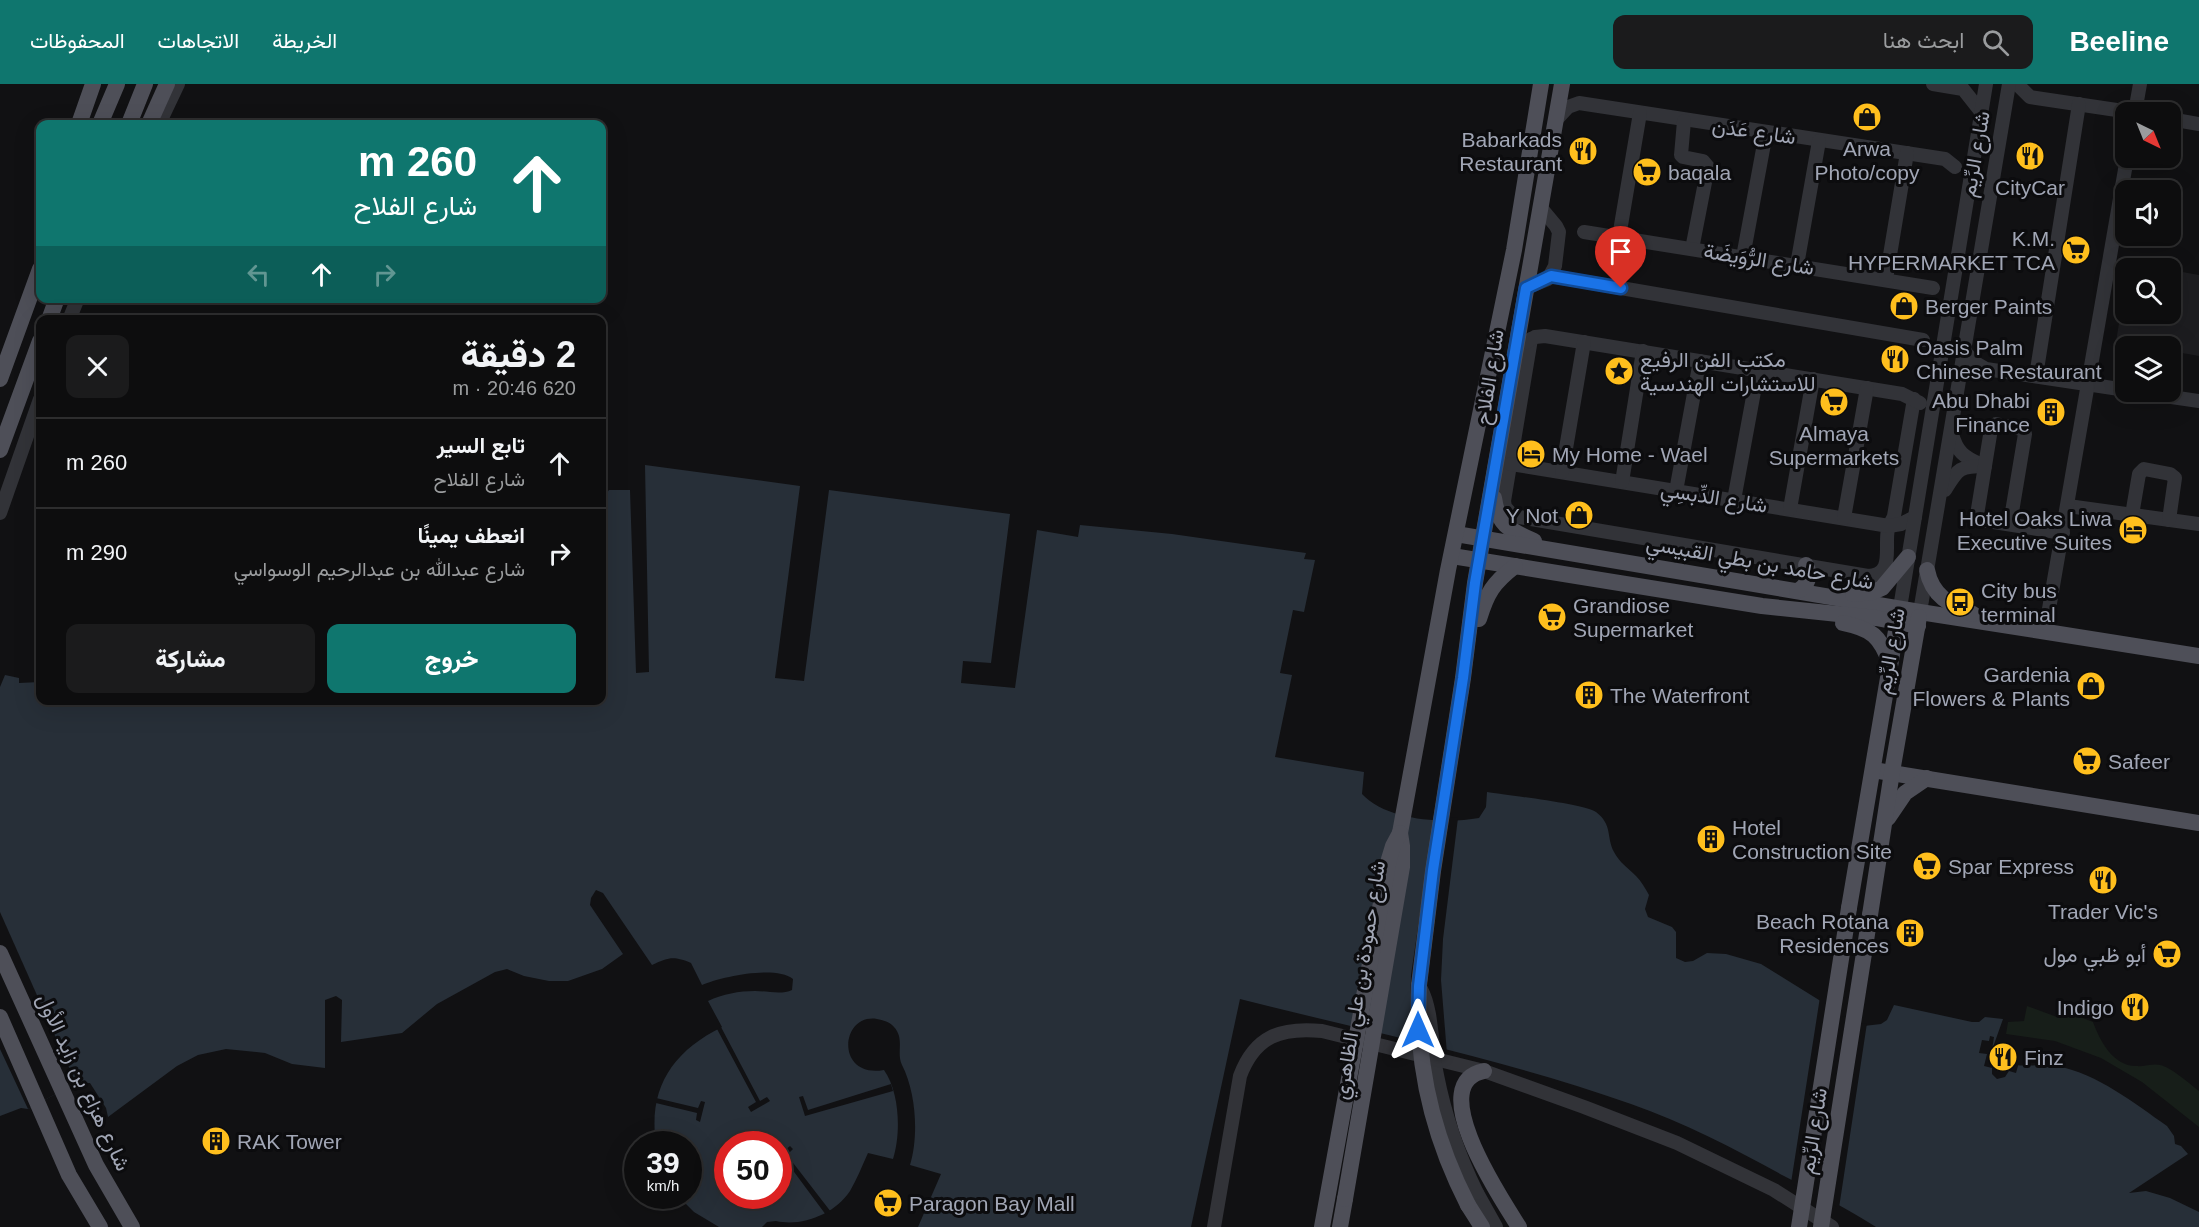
<!DOCTYPE html>
<html lang="ar">
<meta charset="utf-8">
<style>
:root{--surface:#0d0d0e;--page:#1b1b1c;--text:#f1f3f6;--muted:#9a9c9e;--line:#2d2d2e;--accent:#0f766e}
body{margin:0;font-family:Arial,Vazirmatn,sans-serif;background:var(--page);color:var(--text);direction:rtl;height:100vh;display:flex;flex-direction:column;font-size:22px;white-space:nowrap}
*{box-sizing:border-box;margin:0}
p{font-size:20px;color:var(--muted)}
.icon{flex:none;width:33px;height:33px;fill:none;stroke:currentColor;stroke-width:2;stroke-linecap:round;stroke-linejoin:round}
.map{position:relative;flex:1;overflow:hidden;direction:ltr}
.drawer{position:absolute;left:36px;top:231px;width:570px;height:390px;display:flex;flex-direction:column;background:var(--surface);border-radius:12px;box-shadow:0 6px 24px #0002,0 0 0 2px var(--line);direction:rtl}
.drawer>*{flex:none}
.top-card{position:absolute;left:36px;top:36px;width:570px;height:183px;border-radius:12px;box-shadow:0 6px 24px #0002,0 0 0 2px var(--line);direction:rtl;background:#0f766e;color:#fff;overflow:hidden}
.needle{width:39px;rotate:137deg}
.tools{position:absolute;left:2115px;top:18px;display:grid;gap:12px}
.tools a{display:grid;place-items:center;width:66px;height:66px;border-radius:12px;background:var(--surface);box-shadow:0 6px 24px #0002,0 0 0 2px var(--line);font-size:30px}
.speed{position:absolute;left:624px;top:1047px;display:flex;gap:12px;font-size:30px;font-weight:700;text-align:center}
.speed>*{display:grid;place-content:center;width:78px;height:78px;border-radius:50%;background:var(--surface);box-shadow:0 6px 24px #0002,0 0 0 2px var(--line);line-height:1}
.speed small{font-size:15px;font-weight:400}
.speed .limit{border:9px solid #d22;background:#fff;color:#111}
.pin{position:absolute;display:grid;place-items:center;width:51px;height:51px;color:#fff;margin:-62px -26px;border-radius:50% 50% 50% 0;rotate:-45deg;box-shadow:0 0 6px #0007}
.pin .icon{rotate:45deg}
.me{position:absolute;width:66px;margin:-33px;rotate:0deg;stroke-linejoin:round;filter:drop-shadow(0 0 4px #0008)}
.turn{display:flex;align-items:center;gap:21px;height:126px;padding:0 30px;font-size:27px}
.turn .icon{width:78px;height:78px;stroke-width:2.5}
.turn b{display:block;font-size:42px;line-height:51px}
.lanes{display:flex;align-items:center;height:57px;padding:0 30px;background:#0003;justify-content:center;gap:30px;direction:ltr}
.lanes .off{opacity:.35}
.round{display:grid;place-items:center;flex:none;width:63px;height:63px;border-radius:12px;background:var(--page)}
.head{display:flex;align-items:center;justify-content:space-between;height:102px;padding:0 30px}
h1{font-size:36px;font-weight:800;line-height:45px}
.cta{display:flex;gap:12px;margin-top:auto;padding:12px 30px}
.cta a{flex:1;height:69px;border-radius:12px;background:var(--accent);color:#fff;font-size:24px;font-weight:800;line-height:69px;text-align:center}
.cta a+a{background:var(--page);color:var(--text)}
ul{padding:0;list-style:none}
li{display:flex;align-items:center;gap:18px;height:90px;padding:0 30px;border-top:2px solid var(--line)}
li div{flex:1}
li b{display:block;font-size:22px}
li em{font-style:normal}
header{display:flex;align-items:center;gap:36px;box-sizing:border-box;height:84px;padding:0 30px;background:var(--accent);color:#fff}
header strong{font-size:28px}
nav{display:flex;gap:33px;margin-inline-start:auto;font-size:21px}
.search{width:420px;height:54px;background:var(--page);display:flex;align-items:center;gap:15px;box-sizing:border-box;padding:0 21px;border-radius:12px;color:var(--muted);font-size:22px}
.map>svg:first-child{display:block}
.built{fill:#1d1d20}
.green{fill:#171e19}
.water{fill:#272f38;fill-rule:evenodd}
.pier{fill:#111113}
.lines{fill:none;stroke-linecap:round;stroke-linejoin:round}
.minor{stroke:#323338;stroke-width:14}
.major{stroke:#4e4f58;stroke-width:16}
.minor-bridge{stroke:#323338;stroke-width:14}
.major-bridge{stroke:#4e4f58;stroke-width:16}
.route-casing{stroke:#114b97;stroke-width:15}
.route{stroke:#1a73e8;stroke-width:10}
.labels{text-anchor:middle;dominant-baseline:central;stroke-width:6;stroke-linejoin:round;paint-order:stroke}
.street-label{font-size:21px;fill:#a1a6b5;stroke:#0c0c0e}
.poi-label{font-size:21px;fill:#a1a6b5;stroke:#0c0c0e;text-anchor:start}
</style>
<header>
<strong>Beeline</strong>
<div class="search"><svg class="icon" aria-label="search" viewBox="0 0 24 24"><circle cx="10" cy="10" r="6"/><path d="M15 15l6 6"/></svg>ابحث هنا</div>
<nav><a>الخريطة</a><a>الاتجاهات</a><a>المحفوظات</a></nav>
</header>
<div class="map">
<svg width="2199" height="1143" viewBox="0 0 2199 1143">
<rect width="100%" height="100%" fill="#111113"/>
<polygon class="built" points="2171,186 2199,191 2199,272 2171,267 2170,262 2143,262 2116,258 2125,201 2126,230 2170,230"/>
<path class="green" d="M 2027,922 L 2057,933 L 2075,931 L 2093,938 C 2100,957 2113,982 2136,982 C 2144,983 2153,979 2160,981 C 2171,983 2190,1000 2199,1007 L 2199,1043 L 2142,998 L 2101,974 L 2055,957 L 2006,950 L 2008,938 L 2024,937 Z"/>
<path class="water" d="M 645,381 L 800,402 L 775,594 L 804,597 L 829,406 L 1010,430 L 991,579 L 963,577 L 961,599 L 1015,604 L 1037,446 L 1078,453 L 1080,441 L 1172,450 L 1306,469 L 1304,475 L 1315,476 L 1304,528 L 1293,526 L 1280,589 L 1292,591 L 1275,673 L 1364,688 L 1362,710 C 1387,737 1445,740 1479,734 L 1486,723 L 1487,708 C 1506,711 1585,720 1596,728 C 1613,741 1606,753 1614,768 C 1619,778 1628,784 1636,792 C 1641,797 1645,804 1649,811 L 1645,825 L 1648,833 L 1672,843 L 1676,848 L 1676,874 L 1685,878 L 1693,877 L 1707,869 L 1726,870 L 1761,880 L 1819,916 L 1839,933 L 1855,943 L 1881,940 L 1887,936 L 1894,921 L 1972,938 L 1979,938 L 1985,933 L 2003,935 L 1992,966 C 2004,990 2036,978 2057,982 C 2098,990 2134,1019 2167,1042 L 2174,1052 L 2175,1060 L 2181,1062 L 2188,1070 L 2129,1109 L 2146,1107 L 2170,1114 L 2199,1128 L 2199,1143 L 1876,1143 C 1846,1124 1815,1108 1784,1092 C 1735,1065 1685,1039 1631,1020 C 1504,975 1370,948 1240,915 L 1191,1143 L 918,1143 L 941,1090 L 910,1081 C 919,1052 916,1008 902,981 C 896,969 905,955 894,943 C 890,938 883,936 877,935 C 840,929 835,995 884,986 C 900,1009 901,1050 893,1075 L 868,1069 C 862,1082 857,1095 850,1107 C 835,1130 802,1143 776,1137 L 767,1138 L 762,1143 L 719,1143 L 694,1128 L 678,1112 L 688,1112 L 688,1060 L 656,1060 C 648,1004 672,968 722,943 L 708,917 C 723,910 739,907 755,907 C 766,907 782,911 792,906 L 793,895 C 775,881 721,893 702,901 L 691,879 C 674,872 669,873 652,881 L 603,809 L 596,806 L 591,814 L 590,821 L 623,870 L 602,885 L 568,897 L 549,897 L 524,892 L 507,885 L 495,888 L 437,920 L 402,949 L 341,958 L 342,916 L 336,912 L 325,916 L 325,984 L 292,980 L 265,969 L 226,965 L 198,971 L 177,982 L 108,1033 L 106,1024 L 90,999 L 76,999 L 28,1025 L 21,1024 L 0,1032 L 0,603 L 5,591 L 19,594 L 19,599 L 40,598 L 40,616 L 602,616 L 602,415 L 609,406 L 630,406 L 636,589 L 649,588 ZM 728,1060 L 778,1060 L 778,1112 L 728,1112 Z"/>
<g class="pier">
<polygon points="1434,733 1458,734 1443,855 1441,896 1447,970 1412,961 1410,935 1411,891"/>
<polygon points="0,828 76,999 28,1025 0,965"/>
<polygon points="1820,913 1841,931 1856,940 1867,939 1839,1124 1791,1099"/>
<polygon points="721,943 760,1017 767,1013 770,1017 751,1028 748,1023 756,1018 717,945"/>
<polygon points="1990,952 1994,953 1992,966 1997,973 2010,980 2017,981 2019,978 2016,989 2009,987 2005,993 1997,995 1992,990 1992,984 1984,982 1987,970 1979,969 1982,956 1989,957"/>
<polygon points="891,1000 893,1007 805,1032 799,1013 803,1012 808,1026"/>
<polygon points="656,1014 698,1024 701,1017 705,1018 700,1038 696,1036 697,1029 656,1019"/>
<polygon points="790,1062 793,1065 787,1071 831,1128 826,1131 783,1073 779,1077 779,1071"/>
</g>
<g class="lines">
<g class="minor">
<polyline points="1933,0 1963,5 1982,29"/>
<polyline points="2017,0 2030,13 2130,28"/>
<polyline points="2135,28 2140,0"/>
<polyline points="2170,35 2199,40"/>
<polyline points="1556,36 1568,23 1579,19 1945,75 1955,83"/>
<polyline points="1684,37 1681,71 1683,73 1703,77 1708,83 1692,165"/>
<polyline points="159,40 178,0"/>
<polyline points="1584,148 1933,204"/>
<polyline points="1619,153 1640,29"/>
<polyline points="1743,173 1766,49"/>
<polyline points="1797,181 1819,57"/>
<polyline points="1551,192 1923,256"/>
<polyline points="1886,195 1907,69"/>
<polyline points="1526,204 1548,195 1555,182 1559,148 1556,142 1541,124"/>
<polyline points="69,236 78,214"/>
<path d="M 1531,255 L 1504,417 L 1505,423 L 1513,432 L 1868,492 C 1895,491 1884,463 1888,445 C 1889,440 1893,436 1894,432 L 1914,315"/>
<polyline points="1525,259 1535,253 1545,252 1902,310 1920,319"/>
<polyline points="1965,268 1974,278 1986,285 2126,306"/>
<polyline points="2036,292 2079,20"/>
<polyline points="2137,308 2199,317"/>
<path d="M 1952,350 C 1957,368 1964,373 1980,380"/>
<polyline points="1511,380 1889,442 1901,440 1915,433"/>
<polyline points="1562,388 1584,258"/>
<polyline points="1622,398 1643,267"/>
<path d="M 1945,406 C 1958,385 1959,382 1985,382"/>
<polyline points="1676,407 1700,277"/>
<polyline points="1734,416 1758,286"/>
<polyline points="2068,422 2199,440"/>
<polyline points="1790,425 1813,295"/>
<polyline points="0,429 40,315"/>
<polyline points="2132,431 2139,390 2144,385 2170,390 2175,394 2169,436"/>
<polyline points="1844,434 1867,304"/>
<polyline points="2010,440 2025,350 2021,345 1996,340 1991,345 1977,431 1981,436 2063,449"/>
<polyline points="1900,524 1986,0"/>
<polyline points="1920,528 2009,0"/>
<polyline points="2045,548 2127,74"/>
<polyline points="1477,1109 1496,1143"/>
<path d="M 1214,1143 L 1240,992 C 1255,952 1281,943 1322,947 L 1484,987 L 1584,1023 L 1677,1059 L 1774,1106 L 1832,1143"/>
</g>
<g class="major">
<polyline points="79,40 93,0"/>
<polyline points="100,40 117,0"/>
<polyline points="129,40 145,0"/>
<polyline points="149,40 167,0"/>
<polyline points="49,236 57,214"/>
<polyline points="0,295 40,185"/>
<polyline points="0,366 40,257"/>
<path d="M 1494,414 C 1498,442 1510,446 1534,457"/>
<polyline points="1456,450 1920,528 2199,572"/>
<polyline points="1452,472 1762,522 1876,534 1918,542"/>
<path d="M 1927,486 C 1932,512 1950,521 1973,530"/>
<path d="M 1797,507 C 1808,502 1811,492 1806,481"/>
<polyline points="1853,510 1873,508 1882,504 1908,473"/>
<path d="M 1479,535 C 1487,509 1493,499 1515,482"/>
<path d="M 1843,539 C 1872,545 1880,552 1890,579"/>
<polyline points="1873,686 2199,739"/>
<polyline points="1888,734 1905,709 1927,694"/>
<polyline points="1400,749 1448,486 1514,166 1541,0"/>
<polyline points="1849,824 1899,529"/>
<polyline points="1870,831 1892,688 1919,533"/>
<polyline points="0,869 96,1081 132,1143"/>
<polyline points="1419,901 1433,787 1463,594 1475,499 1562,0"/>
<polyline points="0,933 69,1091 100,1143"/>
<path d="M 1484,987 C 1423,999 1502,1116 1519,1143"/>
<polyline points="1468,1121 1482,1143"/>
<polyline points="1340,1143 1345,1115"/>
</g>
<path class="minor-bridge" d="M 1421,905 C 1433,927 1431,965 1437,991 C 1445,1032 1459,1072 1477,1109"/>
<g class="major-bridge">
<path d="M 1419,901 C 1415,980 1432,1051 1468,1121"/>
<polyline points="1345,1115 1402,783 1402,762 1400,749"/>
<polyline points="1322,1143 1389,775 1393,762 1400,749"/>
<polyline points="1799,1143 1849,824"/>
<polyline points="1821,1143 1870,831"/>
</g>
</g>
<g class="lines">
<g class="route-casing">
<polyline id="route" points="1418,946 1419,902 1433,786 1463,594 1475,499 1526,204 1551,192 1621,204"/>
</g>
<use href="#route" class="route"/>
</g>
<defs>
<g id="shop-disc" transform="scale(1.5)"><circle r="9.5" fill="#ffbf1d" stroke="#0c0c0e"/><path d="M-5-2.5h2.3a2.7 3.5 0 0 1 5.4 0H5L5.5 6h-11ZM-1.5-2.5h3a1.5 2.3 0 0 0-3 0Z" fill="#111"/></g>
<g id="restaurant-disc" transform="scale(1.5)"><circle r="9.5" fill="#ffbf1d" stroke="#0c0c0e"/><path d="M-5-6h1v4h1v-4h1v4h1v-4h1v5L-1.5 .5V6h-2V.5L-5-1ZM5-6V6H3V1.5H1.5Q1.5-4 5-6Z" fill="#111"/></g>
<g id="supermarket-disc" transform="scale(1.5)"><circle r="9.5" fill="#ffbf1d" stroke="#0c0c0e"/><path d="M-6-5.5h2.5l.6 2H6L4.5 2H-2.5L-4.4-4H-6ZM-1.5 3.2a1.3 1.3 0 1 0 .1 0ZM3 3.2a1.3 1.3 0 1 0 .1 0Z" fill="#111"/></g>
<g id="sight-disc" transform="scale(1.5)"><circle r="9.5" fill="#ffbf1d" stroke="#0c0c0e"/><path d="M0-6L1.8-2.2L6-1.7L2.9 1.2L3.7 5.4L0 3.3L-3.7 5.4L-2.9 1.2L-6-1.7L-1.8-2.2Z" fill="#111"/></g>
<g id="building-disc" transform="scale(1.5)"><circle r="9.5" fill="#ffbf1d" stroke="#0c0c0e"/><path d="M-4-6H4V6H1V3H-1V6H-4ZM-2.5-4.3h1.7v1.8h-1.7ZM.8-4.3h1.7v1.8H.8ZM-2.5-1h1.7V.8h-1.7ZM.8-1h1.7V.8H.8Z" fill="#111"/></g>
<g id="hotel-disc" transform="scale(1.5)"><circle r="9.5" fill="#ffbf1d" stroke="#0c0c0e"/><path d="M-6-4.5h1.5V1H6V5H4.5V3h-9V5H-6ZM-4 0a1.8 1.8 0 1 1 3.6 0ZM.5 0V-2.5h3Q6-2.5 6 0Z" fill="#111"/></g>
<g id="bus-disc" transform="scale(1.5)"><circle r="9.5" fill="#ffbf1d" stroke="#0c0c0e"/><path d="M-5-6H5V4H4V6H2V4H-2V6H-4V4H-5ZM-3.5-4V0h7V-4ZM-3.5 1.2v1.5H-2V1.2ZM2 1.2v1.5H3.5V1.2Z" fill="#111"/></g>
</defs>
<g fill-rule="evenodd">
<use href="#shop-disc" x="1867" y="33"/>
<use href="#restaurant-disc" x="1583" y="67"/>
<use href="#restaurant-disc" x="2030" y="72"/>
<use href="#supermarket-disc" x="1647" y="88"/>
<use href="#supermarket-disc" x="2076" y="166"/>
<use href="#shop-disc" x="1904" y="222"/>
<use href="#restaurant-disc" x="1895" y="275"/>
<use href="#sight-disc" x="1619" y="287"/>
<use href="#supermarket-disc" x="1834" y="318"/>
<use href="#building-disc" x="2051" y="328"/>
<use href="#hotel-disc" x="1531" y="370"/>
<use href="#shop-disc" x="1579" y="431"/>
<use href="#hotel-disc" x="2133" y="446"/>
<use href="#bus-disc" x="1960" y="518"/>
<use href="#supermarket-disc" x="1552" y="533"/>
<use href="#shop-disc" x="2091" y="602"/>
<use href="#building-disc" x="1589" y="611"/>
<use href="#supermarket-disc" x="2087" y="677"/>
<use href="#building-disc" x="1711" y="755"/>
<use href="#supermarket-disc" x="1927" y="782"/>
<use href="#restaurant-disc" x="2103" y="796"/>
<use href="#building-disc" x="1910" y="849"/>
<use href="#supermarket-disc" x="2167" y="870"/>
<use href="#restaurant-disc" x="2135" y="923"/>
<use href="#restaurant-disc" x="2003" y="973"/>
<use href="#building-disc" x="216" y="1057"/>
<use href="#supermarket-disc" x="888" y="1119"/>
</g>
<g class="labels">
<g class="street-label">
<text transform="translate(1754 47) rotate(8)">شارع عَدَن</text>
<text transform="translate(1975 70) rotate(-80)">شارع الرِّيم</text>
<text transform="translate(1759 175) rotate(9)">شارع الرُّوَيضَة</text>
<text transform="translate(1489 293) rotate(-81)">شارع الفلاح</text>
<text transform="translate(1714 413) rotate(9)">شارع الدِّبسِي</text>
<text transform="translate(1760 478) rotate(10)">شارع حامد بن بطي القبيسي</text>
<text transform="translate(1890 567) rotate(-80)">شارع الرِّيم</text>
<text transform="translate(1359 896) rotate(-81)">شارع حمودة بن علي الظاهري</text>
<text transform="translate(84 998) rotate(65)">شارع هزاع بن زايد الأول</text>
<text transform="translate(1813 1047) rotate(-81)">شارع الرِّيم</text>
</g>
<g class="poi-label">
<text x="1562" y="55" text-anchor="end">Babarkads<tspan x="1562" dy="24">Restaurant</tspan></text>
<text x="1867" y="64" text-anchor="middle">Arwa<tspan x="1867" dy="24">Photo/copy</tspan></text>
<text x="1668" y="88">baqala</text>
<text x="2030" y="103" text-anchor="middle">CityCar</text>
<text x="2055" y="154" text-anchor="end">K.M.<tspan x="2055" dy="24">HYPERMARKET TCA</tspan></text>
<text x="1925" y="222">Berger Paints</text>
<text x="1916" y="263">Oasis Palm<tspan x="1916" dy="24">Chinese Restaurant</tspan></text>
<text x="1640" y="275">مكتب الفن الرفيع<tspan x="1640" dy="24">للاستشارات الهندسية</tspan></text>
<text x="2030" y="316" text-anchor="end">Abu Dhabi<tspan x="2030" dy="24">Finance</tspan></text>
<text x="1834" y="349" text-anchor="middle">Almaya<tspan x="1834" dy="24">Supermarkets</tspan></text>
<text x="1552" y="370">My Home - Wael</text>
<text x="1558" y="431" text-anchor="end">Y Not</text>
<text x="2112" y="434" text-anchor="end">Hotel Oaks Liwa<tspan x="2112" dy="24">Executive Suites</tspan></text>
<text x="1981" y="506">City bus<tspan x="1981" dy="24">terminal</tspan></text>
<text x="1573" y="521">Grandiose<tspan x="1573" dy="24">Supermarket</tspan></text>
<text x="2070" y="590" text-anchor="end">Gardenia<tspan x="2070" dy="24">Flowers &amp; Plants</tspan></text>
<text x="1610" y="611">The Waterfront</text>
<text x="2108" y="677">Safeer</text>
<text x="1732" y="743">Hotel<tspan x="1732" dy="24">Construction Site</tspan></text>
<text x="1948" y="782">Spar Express</text>
<text x="2103" y="827" text-anchor="middle">Trader Vic's</text>
<text x="1889" y="837" text-anchor="end">Beach Rotana<tspan x="1889" dy="24">Residences</tspan></text>
<text x="2146" y="870" text-anchor="end">أبو ظبي مول</text>
<text x="2114" y="923" text-anchor="end">Indigo</text>
<text x="2024" y="973">Finz</text>
<text x="237" y="1057">RAK Tower</text>
<text x="909" y="1119">Paragon Bay Mall</text>
</g>
</g>
</svg>
<div class="tools">
<a><svg class="needle" viewBox="-14 -14 28 28"><path d="M0-13l5 13h-10z" fill="#e53935"/><path d="M0 13l5-13h-10z" fill="#9a9c9e"/></svg></a>
<a><svg class="icon" aria-label="sound" viewBox="0 0 24 24"><path d="M4 9h4l5-4v14l-5-4H4zM17 9q2 3 0 6"/></svg></a>
<a><svg class="icon" aria-label="search" viewBox="0 0 24 24"><circle cx="10" cy="10" r="6"/><path d="M15 15l6 6"/></svg></a>
<a><svg class="icon" aria-label="layers" viewBox="0 0 24 24"><path d="M12 4l9 5-9 5-9-5zM3 14l9 5 9-5"/></svg></a>
</div>
<div class="speed"><div>39<small>km/h</small></div><div class="limit">50</div></div>
<div class="pin" style="left:1621px;top:204px;background:#d93025"><svg class="icon" aria-label="arrive" viewBox="0 0 24 24"><path d="M6 21V4h12l-3 4 3 4H6"/></svg></div>
<svg class="me" style="left:1418px;top:946px" viewBox="-20 -20 40 40"><path d="M0-17L14 15 0 8-14 15z" fill="#1a73e8" stroke="#fff" stroke-width="4"/></svg>
<div class="top-card">
<div class="turn"><svg class="icon" aria-label="ahead" viewBox="0 0 24 24"><path d="M12 20V5M6 11l6-6 6 6"/></svg><div><b>260 m</b>شارع الفلاح</div></div>
<div class="lanes"><svg class="icon off" aria-label="left" viewBox="0 0 24 24"><path d="M17 20v-9H6M10 6l-5 5 5 5"/></svg><svg class="icon" aria-label="ahead" viewBox="0 0 24 24"><path d="M12 20V5M6 11l6-6 6 6"/></svg><svg class="icon off" aria-label="right" viewBox="0 0 24 24"><path d="M7 20v-9h11M14 6l5 5-5 5"/></svg></div>
</div>
<section class="drawer">
<div class="head"><div><h1>2 دقيقة</h1><p>620 m · 20:46</p></div><a class="round"><svg class="icon" aria-label="close" viewBox="0 0 24 24"><path d="M6 6l12 12M18 6L6 18"/></svg></a></div>
<ul>
<li><svg class="icon" aria-label="ahead" viewBox="0 0 24 24"><path d="M12 20V5M6 11l6-6 6 6"/></svg><div><b>تابع السير</b><p>شارع الفلاح</p></div><em>260 m</em></li>
<li><svg class="icon" aria-label="right" viewBox="0 0 24 24"><path d="M7 20v-9h11M14 6l5 5-5 5"/></svg><div><b>انعطف يمينًا</b><p>شارع عبدالله بن عبدالرحيم الوسواسي</p></div><em>290 m</em></li>
</ul>
<div class="cta"><a>خروج</a><a>مشاركة</a></div>
</section>
</div>
